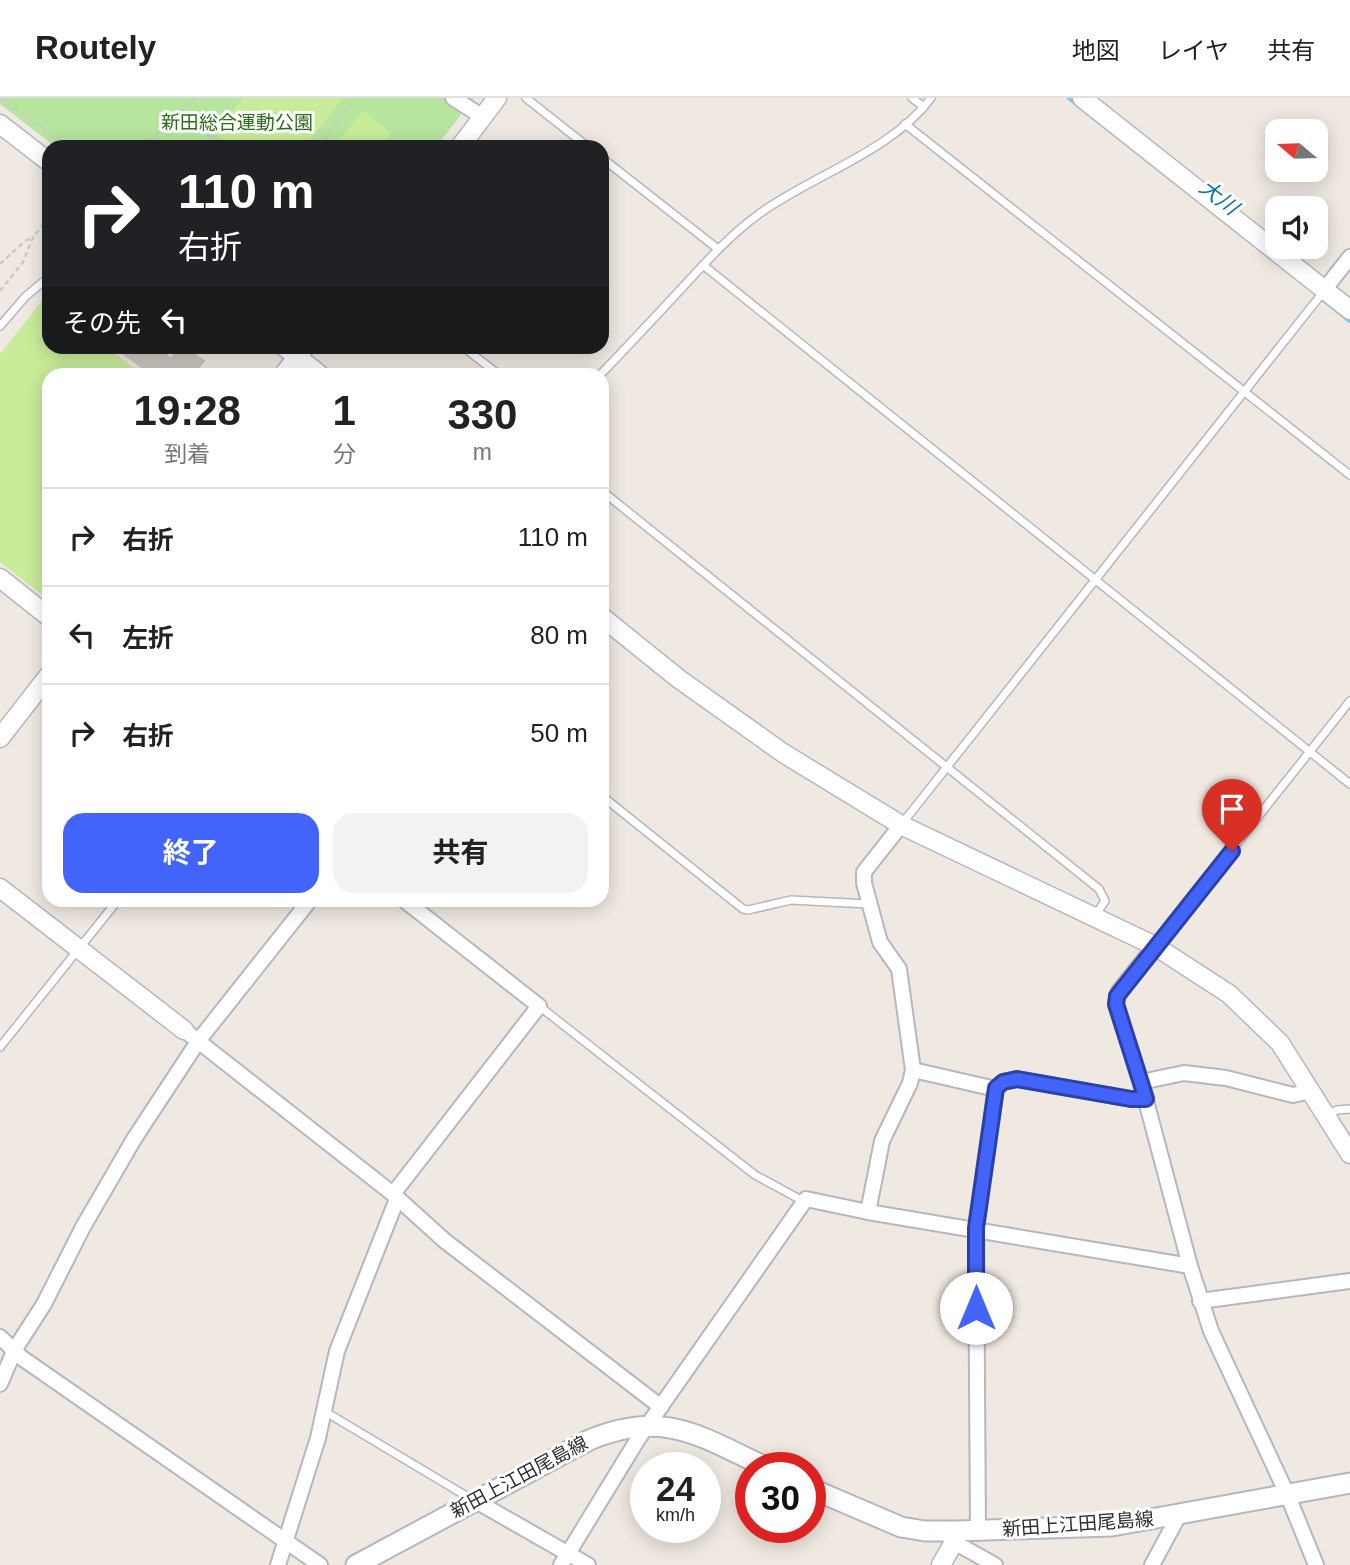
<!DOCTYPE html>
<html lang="ja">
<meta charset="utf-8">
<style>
:root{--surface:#fff;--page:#f2f2f2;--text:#222;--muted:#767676;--line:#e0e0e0;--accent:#4264fb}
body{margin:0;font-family:Helvetica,"Noto Sans JP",sans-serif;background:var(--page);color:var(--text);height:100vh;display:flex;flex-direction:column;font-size:26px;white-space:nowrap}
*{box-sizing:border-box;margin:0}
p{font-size:23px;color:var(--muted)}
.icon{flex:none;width:38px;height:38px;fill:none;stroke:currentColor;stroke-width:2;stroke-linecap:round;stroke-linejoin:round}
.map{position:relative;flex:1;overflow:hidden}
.side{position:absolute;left:42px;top:270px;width:567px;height:539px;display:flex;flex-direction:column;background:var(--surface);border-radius:21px;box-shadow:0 4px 18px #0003}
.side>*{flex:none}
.hud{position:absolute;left:42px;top:42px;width:567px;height:214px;border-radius:21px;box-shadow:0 4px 18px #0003;background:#202124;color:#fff;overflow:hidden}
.needle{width:46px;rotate:289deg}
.tools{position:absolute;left:1265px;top:21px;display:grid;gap:14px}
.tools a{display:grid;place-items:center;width:63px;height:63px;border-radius:14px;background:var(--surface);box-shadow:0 4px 18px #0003;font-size:35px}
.speed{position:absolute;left:630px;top:1354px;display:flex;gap:14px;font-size:35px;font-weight:700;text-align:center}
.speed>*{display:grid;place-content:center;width:91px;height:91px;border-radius:50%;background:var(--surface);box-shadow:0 4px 18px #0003;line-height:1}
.speed small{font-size:18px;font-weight:400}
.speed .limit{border:10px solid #d22;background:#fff;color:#111}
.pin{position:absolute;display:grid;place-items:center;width:60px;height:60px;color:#fff;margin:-72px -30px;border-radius:50% 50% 50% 0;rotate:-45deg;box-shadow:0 0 7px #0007}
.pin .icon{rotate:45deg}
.me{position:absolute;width:77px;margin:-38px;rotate:0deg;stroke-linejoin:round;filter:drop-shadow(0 0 5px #0008)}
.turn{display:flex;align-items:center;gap:24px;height:147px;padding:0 21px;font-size:32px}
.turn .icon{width:91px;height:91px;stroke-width:2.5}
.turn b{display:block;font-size:49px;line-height:60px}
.then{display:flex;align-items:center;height:66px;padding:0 21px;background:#0003;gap:14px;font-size:26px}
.eta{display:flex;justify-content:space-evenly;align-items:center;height:119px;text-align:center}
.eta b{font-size:42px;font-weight:700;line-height:49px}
.cta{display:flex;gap:14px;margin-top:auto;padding:14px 21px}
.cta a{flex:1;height:80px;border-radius:21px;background:var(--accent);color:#fff;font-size:28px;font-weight:700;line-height:80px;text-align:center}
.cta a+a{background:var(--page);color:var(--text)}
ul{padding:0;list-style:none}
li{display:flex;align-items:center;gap:21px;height:98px;padding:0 21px;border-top:2px solid var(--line)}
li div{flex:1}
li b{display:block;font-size:26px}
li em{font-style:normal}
header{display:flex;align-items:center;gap:42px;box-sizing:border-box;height:98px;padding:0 35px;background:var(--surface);border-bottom:2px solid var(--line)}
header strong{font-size:33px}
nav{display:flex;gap:38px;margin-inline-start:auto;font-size:24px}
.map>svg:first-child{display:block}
.green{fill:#b6e59e}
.pitch{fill:#c9ec9a}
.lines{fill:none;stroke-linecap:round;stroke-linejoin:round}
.stream{stroke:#75cff0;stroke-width:4.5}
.building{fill:#cbc7bf;stroke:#cbc5ba;stroke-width:2}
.service-casing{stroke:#b4b7c1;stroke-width:10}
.minor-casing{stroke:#b4b7c1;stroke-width:18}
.tertiary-casing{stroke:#b4b7c1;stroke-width:21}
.secondary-casing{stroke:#b4b7c1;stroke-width:23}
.path{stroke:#c9c9c9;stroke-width:2.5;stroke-dasharray:5 3.5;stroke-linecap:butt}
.service{stroke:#fff;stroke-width:7}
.minor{stroke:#fff;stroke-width:14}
.tertiary{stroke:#fff;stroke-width:18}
.secondary{stroke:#fff;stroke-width:19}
.route-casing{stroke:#2b41a3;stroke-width:18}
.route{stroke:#4264fb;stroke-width:12}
.labels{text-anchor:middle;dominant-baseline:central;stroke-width:6;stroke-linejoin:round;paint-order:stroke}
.park-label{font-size:19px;fill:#2c6e1b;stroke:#fff}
.street-label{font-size:19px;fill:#2e2e2e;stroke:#fff}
.water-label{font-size:21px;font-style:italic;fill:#0d6fa3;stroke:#fff}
</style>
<header>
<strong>Routely</strong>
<nav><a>地図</a><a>レイヤ</a><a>共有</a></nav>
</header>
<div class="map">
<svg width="1350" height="1467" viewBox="0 0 1350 1467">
<rect width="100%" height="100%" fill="#efe9e1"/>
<polygon class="green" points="0,0 474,0 436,49 56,49 0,6"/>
<g class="pitch">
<polygon points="243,0 343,0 305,49 233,49 215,35"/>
<polygon points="363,12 391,35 381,49 334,49"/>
<polygon points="44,200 49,203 49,248 106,249 142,276 49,276 49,502 0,464 0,256"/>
</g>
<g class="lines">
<g class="stream">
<polyline points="1069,0 1079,8"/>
<polyline points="1319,198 1350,223"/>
</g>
</g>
<polygon class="building" points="128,248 156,248 171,261 182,248 204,263 193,276 151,276 123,255"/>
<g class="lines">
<g class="service-casing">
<g id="service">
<polyline points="526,0 588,49"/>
<polyline points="912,0 924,9"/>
<polyline points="905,26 1350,377"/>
<polyline points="602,60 718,151"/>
<polyline points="703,167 1350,686"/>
<polyline points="0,228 26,198 49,179"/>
<polyline points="462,248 498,276"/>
<path d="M 601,276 C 628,248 655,219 682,190 C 706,164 730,137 759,116 C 812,77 891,54 931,0"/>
<polyline points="602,393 1099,791 1105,803 1095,818"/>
<polyline points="602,698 743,811 748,812 791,802 868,806"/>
<polyline points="901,727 1324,193"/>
<polyline points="1156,847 1350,603"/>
<polyline points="539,908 755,1077 803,1103"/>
<polyline points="0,949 118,802"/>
<polyline points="1327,1017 1337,1012 1350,1011"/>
<polyline points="324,1313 473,1402"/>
</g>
</g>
<g class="minor-casing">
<g id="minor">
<polyline points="453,0 483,19"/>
<polyline points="1324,192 1350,159"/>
<polyline points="1155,848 1119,893 1116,907 1141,984 1190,1168 1211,1233 1288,1398 1316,1467"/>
<polyline points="184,932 393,1096 445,1143 661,1309"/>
<polyline points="913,972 996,991"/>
<polyline points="1141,984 1184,975 1226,980 1293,997 1311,993"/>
<polyline points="393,1096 539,908 404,802"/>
<polyline points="868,1114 882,1043 910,985 913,972 899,871 880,844 864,785 864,774 901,727"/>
<polyline points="1200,1203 1350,1183"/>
<polyline points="0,1239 22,1260 320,1467"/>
<polyline points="0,1286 15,1251 44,1206 83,1129 134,1041 199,942 310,802"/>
<polyline points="474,1402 588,1467"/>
<polyline points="978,1433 976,1131 996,991 1003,984 1017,981 1131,1001 1146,1001"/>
<polyline points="954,1444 995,1467"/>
<polyline points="278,1467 318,1340 337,1253 397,1101"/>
<polyline points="561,1467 638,1341 806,1101 868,1114 1190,1168"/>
<polyline points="1152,1467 1179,1417"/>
</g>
</g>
<g class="tertiary-casing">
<g id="tertiary">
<polyline points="1082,0 1350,212"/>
<polyline points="0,26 49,64"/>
<polyline points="460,49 497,0"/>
<polyline points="283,248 319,276"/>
<polyline points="284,276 306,248"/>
<polyline points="0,480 49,519"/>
<polyline points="602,519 679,581 783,655 901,727 1155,848 1229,896 1280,945 1350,1056"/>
<polyline points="0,640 49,577"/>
<polyline points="0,790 184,932"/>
<polyline points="941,1467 954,1444 957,1433"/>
</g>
</g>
<g class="secondary-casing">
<g id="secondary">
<polyline points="810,1390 901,1429 925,1433 957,1433 1112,1428 1350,1385"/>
<path d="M 356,1467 L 587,1343 C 664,1310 699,1338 768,1370"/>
</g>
</g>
<g class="path">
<polyline points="0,0 70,49"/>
<polyline points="180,16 223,49"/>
<polyline points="143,49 195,0"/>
<polyline points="319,49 356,0"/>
<polyline points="0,166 25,143 33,139"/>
<polyline points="0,193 23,164 33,139 49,120"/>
</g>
<use href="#service" class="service"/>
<use href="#minor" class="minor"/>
<use href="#tertiary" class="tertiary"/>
<use href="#secondary" class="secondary"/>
</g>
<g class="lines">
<g class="route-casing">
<polyline id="route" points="976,1210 976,1130 996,990 1003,984 1017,981 1131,1001 1146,1001 1116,906 1117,898 1232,753"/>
</g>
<use href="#route" class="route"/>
</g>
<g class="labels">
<g class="park-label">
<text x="237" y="24">新田総合運動公園</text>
</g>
<g class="street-label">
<text transform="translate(519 1379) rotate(-28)">新田上江田尾島線</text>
<text transform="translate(1078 1426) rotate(-4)">新田上江田尾島線</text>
</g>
<g class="water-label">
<text transform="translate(1219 99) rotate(38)">大川</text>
</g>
</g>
</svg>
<div class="tools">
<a><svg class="needle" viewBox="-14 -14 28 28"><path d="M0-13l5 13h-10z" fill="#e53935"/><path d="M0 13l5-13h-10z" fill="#767676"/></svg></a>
<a><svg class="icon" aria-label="sound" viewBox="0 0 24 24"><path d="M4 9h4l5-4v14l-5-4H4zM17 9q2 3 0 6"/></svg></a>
</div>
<div class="speed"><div>24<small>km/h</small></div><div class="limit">30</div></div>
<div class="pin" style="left:1232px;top:753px;background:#d93025"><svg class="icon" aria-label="arrive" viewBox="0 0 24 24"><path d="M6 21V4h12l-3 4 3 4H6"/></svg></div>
<svg class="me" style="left:976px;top:1210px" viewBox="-20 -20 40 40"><circle r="19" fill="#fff"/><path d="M0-13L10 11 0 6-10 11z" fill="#4264fb"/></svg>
<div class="hud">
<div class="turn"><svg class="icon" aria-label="right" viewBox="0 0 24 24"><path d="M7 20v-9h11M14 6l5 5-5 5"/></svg><div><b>110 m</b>右折</div></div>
<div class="then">その先<svg class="icon" aria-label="left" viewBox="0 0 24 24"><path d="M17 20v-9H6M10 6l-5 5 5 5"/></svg></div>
</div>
<section class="side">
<div class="eta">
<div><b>19:28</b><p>到着</p></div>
<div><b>1</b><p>分</p></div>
<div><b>330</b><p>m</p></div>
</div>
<ul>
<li><svg class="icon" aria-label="right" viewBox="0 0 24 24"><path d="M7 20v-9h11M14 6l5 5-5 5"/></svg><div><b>右折</b></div><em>110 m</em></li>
<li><svg class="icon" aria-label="left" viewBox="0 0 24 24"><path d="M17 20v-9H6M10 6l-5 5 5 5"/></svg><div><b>左折</b></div><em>80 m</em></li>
<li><svg class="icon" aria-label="right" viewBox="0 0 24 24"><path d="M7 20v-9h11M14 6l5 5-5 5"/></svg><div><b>右折</b></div><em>50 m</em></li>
</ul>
<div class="cta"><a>終了</a><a>共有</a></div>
</section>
</div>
